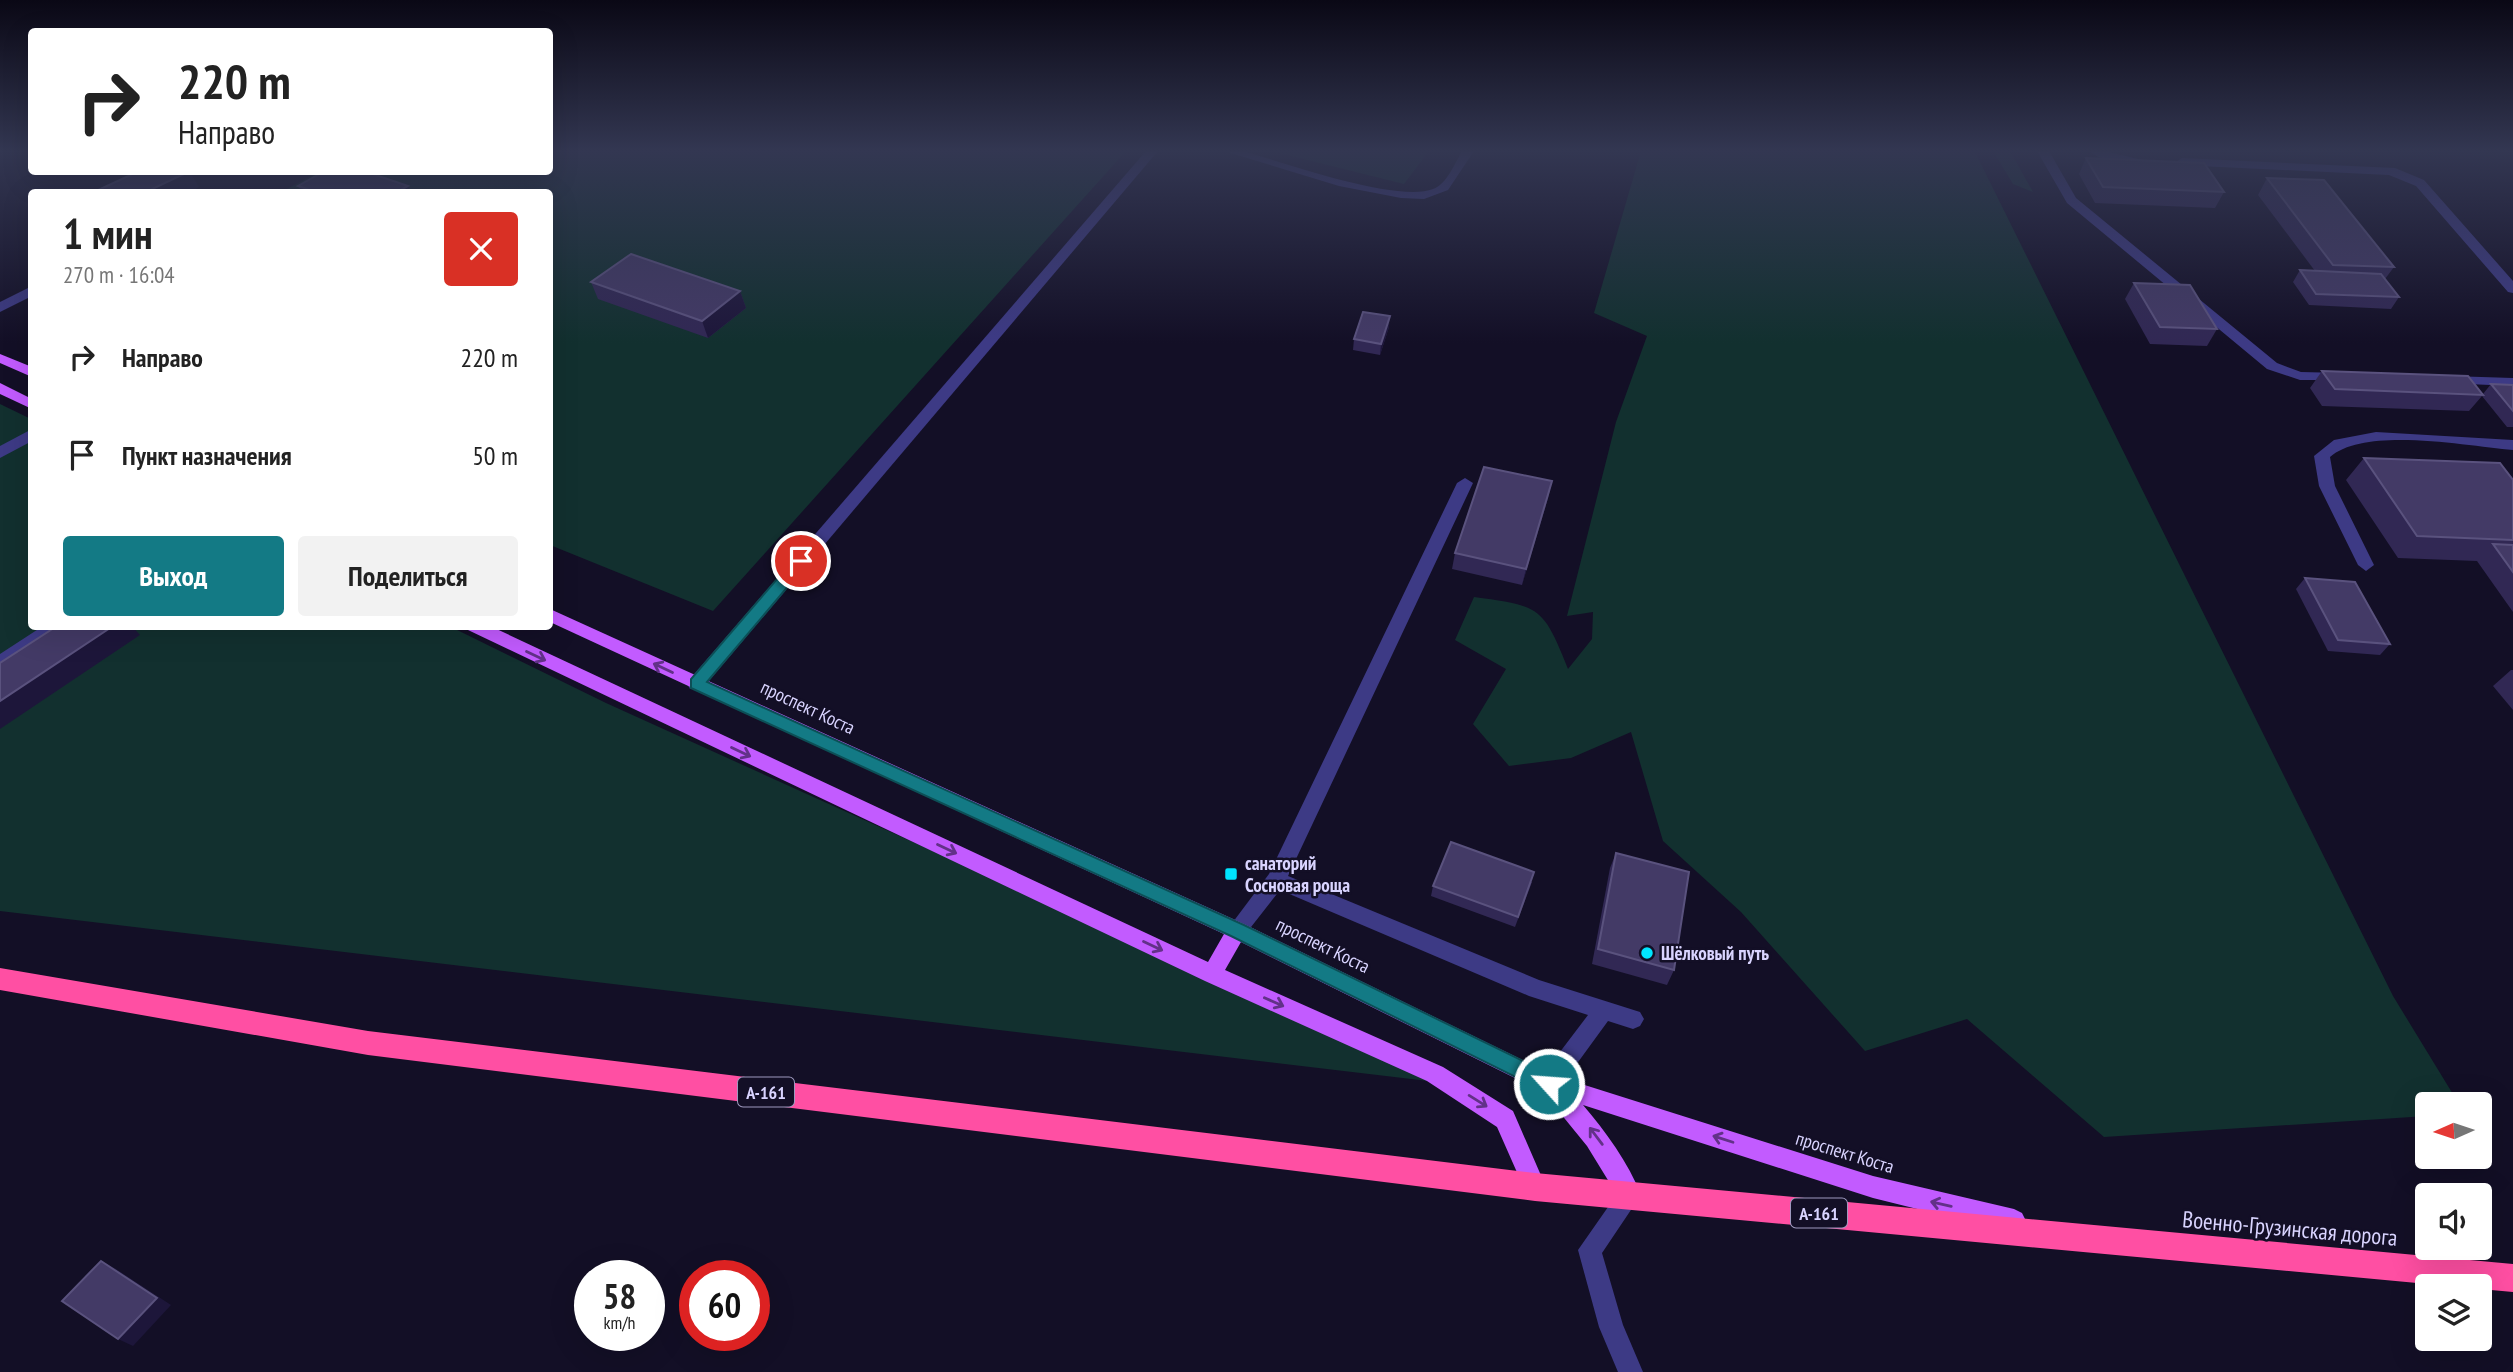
<!DOCTYPE html>
<html lang="ru">
<meta charset="utf-8">
<style>
:root{--surface:#fff;--page:#f2f2f2;--text:#222;--muted:#767676;--accent:#137a85}
body{margin:0;font-family:"PT Sans Narrow",sans-serif;background:var(--page);color:var(--text);height:100vh;display:flex;flex-direction:column;font-size:26px;white-space:nowrap}
*{box-sizing:border-box;margin:0}
p{font-size:23px;color:var(--muted)}
.icon{flex:none;width:38px;height:38px;fill:none;stroke:currentColor;stroke-width:2;stroke-linecap:round;stroke-linejoin:round}
.map{position:relative;flex:1;overflow:hidden}
.details{position:absolute;left:28px;top:189px;width:525px;height:441px;display:flex;flex-direction:column;background:var(--surface);border-radius:7px;box-shadow:0 7px 28px #0002}
.details>*{flex:none}
.top-card{position:absolute;left:28px;top:28px;width:525px;height:147px;border-radius:7px;box-shadow:0 7px 28px #0002;background:#fff;color:var(--text);overflow:hidden}
.needle{width:46px;rotate:267deg}
.controls{position:absolute;left:2415px;top:1092px;display:grid;gap:14px}
.controls a{display:grid;place-items:center;width:77px;height:77px;border-radius:7px;background:var(--surface);box-shadow:0 7px 28px #0002;font-size:35px}
.speed{position:absolute;left:574px;top:1260px;display:flex;gap:14px;font-size:35px;font-weight:700;text-align:center}
.speed>*{display:grid;place-content:center;width:91px;height:91px;border-radius:50%;background:var(--surface);box-shadow:0 7px 28px #0002;line-height:1}
.speed small{font-size:18px;font-weight:400}
.speed .limit{border:10px solid #d22;background:#fff;color:#111}
.pin{position:absolute;display:grid;place-items:center;width:60px;height:60px;color:#fff;margin:-30px;border:4px solid #fff;border-radius:50%;box-shadow:0 2px 7px #0007}
.me{position:absolute;width:77px;margin:-38px;rotate:296deg;stroke-linejoin:round;filter:drop-shadow(0 0 5px #0008)}
.turn{display:flex;align-items:center;gap:24px;height:147px;padding:0 35px;font-size:32px}
.turn .icon{width:91px;height:91px;stroke-width:2.5}
.turn b{display:block;font-size:49px;line-height:60px}
.round{display:grid;place-items:center;flex:none;width:74px;height:74px;border-radius:7px;background:var(--page)}
.summary{display:flex;align-items:center;justify-content:space-between;height:119px;padding:0 35px}
h1{font-size:42px;font-weight:800;line-height:52px}
.button{display:flex;gap:14px;margin-top:auto;padding:14px 35px}
.button a{flex:1;height:80px;border-radius:7px;background:var(--accent);color:#fff;font-size:28px;font-weight:800;line-height:80px;text-align:center}
.button a+a{background:var(--page);color:var(--text)}
ul{padding:0;list-style:none}
li{display:flex;align-items:center;gap:21px;height:98px;padding:0 35px}
li div{flex:1}
li b{display:block;font-size:26px}
li em{font-style:normal}
.map>svg:first-child{display:block}
.green{fill:#12302f}
.lines{fill:none;stroke-linecap:round;stroke-linejoin:round}
.minor{fill:#3d3a85;fill-rule:evenodd}
.major{fill:#c25bff;fill-rule:evenodd}
.highway{fill:#ff4fa3;fill-rule:evenodd}
.wall{fill:#312854}
.shaded-wall{fill:#1d163a}
.building{fill:#433a66;stroke:#5a527e;stroke-width:2}
.oneway{stroke:#623188}
.route{fill:#137a85;stroke:#0c4f56;stroke-width:2}
.poi-dot{fill:#00e5ff;stroke:#130f26;stroke-width:2.5}
.labels{text-anchor:middle;dominant-baseline:central;stroke-width:5;stroke-linejoin:round;paint-order:stroke}
.shield{fill:#130f26;stroke:#9e99be;stroke-width:2}
.shield-label{font-size:18px;font-weight:bold;fill:#d9d4ff}
.street-label{font-size:19px;fill:#d9d4ff;stroke:#130f26}
.poi-label{font-size:19px;font-weight:bold;fill:#d9d4ff;stroke:#130f26;text-anchor:start}
.near-street-label{font-size:23px;fill:#d9d4ff;stroke:#130f26}
</style>
<div class="map">
<svg width="2513" height="1372" viewBox="0 0 2513 1372">
<rect width="100%" height="100%" fill="#130f26"/>
<g class="green">
<polygon points="550,151 1126,151 713,611 550,545 550,192 281,192 319,172 550,172"/>
<polygon points="1271,151 1429,151 1404,184"/>
<path d="M 1641,151 L 1971,151 L 1976,154 L 2393,996 L 2459,1104 L 2427,1104 L 2427,1116 L 2104,1137 L 1967,1019 L 1865,1051 L 1741,912 L 1663,841 L 1631,732 L 1571,758 L 1509,766 L 1473,724 L 1506,669 L 1455,640 L 1474,597 C 1540,606 1543,606 1568,669 L 1592,639 L 1593,612 L 1567,616 L 1616,422 L 1647,336 L 1594,313 Z"/>
<polygon points="1993,151 2010,151 2033,192 2013,184"/>
<polygon points="0,404 31,419 32,626 451,627 606,703 1445,1083 0,911"/>
</g>
<g class="lines">
<g class="minor">
<polygon points="1146,151 1158,151 702,689 690,689 687,684 690,679"/>
<path d="M 1224,151 L 1243,151 C 1282,162 1397,203 1433,189 C 1447,184 1455,163 1462,151 L 1474,151 L 1448,190 L 1424,199 L 1401,198 L 1339,186 Z"/>
<polygon points="2037,151 2049,151 2076,198 2277,363 2301,372 2342,373 2347,374 2347,380 2300,380 2267,369 2067,203"/>
<path d="M 2089,151 L 2105,151 L 2142,160 C 2128,169 2102,161 2089,151 Z"/>
<polygon points="2182,158 2395,168 2424,180 2513,281 2513,293 2508,292 2416,186 2389,175 2178,165 2176,162"/>
<polygon points="32,286 32,296 0,312 0,302"/>
<polygon points="2450,376 2513,378 2513,386 2445,383 2445,377"/>
<polygon points="32,429 32,441 0,458 0,446"/>
<path d="M 2376,432 L 2513,440 L 2513,450 C 2467,446 2365,426 2330,457 L 2335,486 L 2374,565 L 2366,571 L 2358,565 L 2319,486 L 2314,456 L 2334,440 Z"/>
<polygon points="1465,478 1473,483 1288,876 1539,980 1640,1012 1644,1019 1640,1026 1633,1029 1608,1021 1557,1091 1549,1094 1541,1091 1538,1084 1541,1077 1588,1015 1529,996 1280,890 1244,936 1237,939 1230,936 1227,930 1269,874 1457,483"/>
<polygon points="43,626 65,626 0,669 0,654"/>
<polygon points="1630,1184 1638,1187 1641,1195 1602,1253 1623,1325 1643,1372 1618,1372 1599,1327 1578,1250 1622,1187"/>
</g>
<g class="major">
<polygon points="0,354 32,367 32,377 0,363"/>
<polygon points="0,383 32,399 32,409 0,394"/>
<path d="M 550,609 L 1244,924 L 1553,1075 L 1873,1176 L 2014,1209 L 2022,1213 L 2026,1221 L 2022,1229 L 2014,1233 L 1873,1198 L 1583,1105 C 1606,1132 1628,1162 1641,1195 L 1638,1203 L 1630,1206 L 1622,1203 L 1587,1146 L 1543,1092 L 1241,942 L 1225,970 L 1443,1067 L 1513,1111 L 1546,1187 L 1543,1195 L 1535,1198 L 1527,1195 L 1497,1127 L 1427,1081 L 1205,981 L 468,630 L 466,626 L 490,626 L 1208,962 L 1224,934 L 550,622 Z"/>
</g>
<polygon class="highway" points="0,968 368,1031 1535,1173 2513,1264 2513,1292 2480,1289 2480,1286 2449,1286 1535,1201 368,1055 0,990"/>
</g>
<g class="wall">
<polygon points="2086,158 2224,192 2215,208 2095,203 2079,174"/>
<polygon points="2267,178 2394,267 2385,279 2399,297 2391,309 2309,305 2293,282 2300,270 2315,271 2258,195"/>
<polygon points="298,186 408,186 411,192 302,192"/>
<polygon points="591,282 740,291 746,308 708,338 598,299"/>
<polygon points="2134,283 2217,329 2207,346 2150,344 2125,299"/>
<polygon points="1389,327 1380,355 1353,350 1354,339"/>
<polygon points="2322,371 2483,394 2491,384 2513,385 2513,427 2507,427 2482,396 2469,411 2322,406 2310,388"/>
<polygon points="2364,458 2513,480 2513,612 2477,561 2398,558 2346,480"/>
<polygon points="1552,481 1548,498 1522,585 1452,569 1455,553"/>
<polygon points="2305,578 2390,644 2380,655 2328,651 2296,589"/>
<polygon points="2511,670 2513,670 2513,710 2493,686"/>
<polygon points="1616,853 1674,970 1667,985 1592,964 1610,868"/>
<polygon points="1532,882 1515,927 1431,896 1433,886"/>
</g>
<g class="shaded-wall">
<polygon points="188,172 190,172 199,187 189,192 146,192"/>
<polygon points="408,186 411,192 397,192"/>
<polygon points="740,291 746,308 708,338 702,321"/>
<polygon points="1390,316 1389,327 1380,355 1381,344"/>
<polygon points="1552,481 1548,498 1522,585 1526,569"/>
<polygon points="113,626 132,626 140,635 0,729 0,701"/>
<polygon points="101,1261 116,1269 171,1305 133,1346 118,1339"/>
</g>
<g class="building">
<polygon points="2086,158 2204,163 2224,192 2103,187"/>
<polygon points="137,172 188,172 146,192 94,192"/>
<polygon points="323,172 367,172 408,186 397,192 316,192 298,186"/>
<polygon points="2267,178 2324,180 2394,267 2333,265"/>
<polygon points="631,254 740,291 702,321 591,282"/>
<polygon points="2300,270 2381,274 2399,297 2316,294"/>
<polygon points="2134,283 2190,285 2217,329 2160,327"/>
<polygon points="1363,312 1390,316 1381,344 1354,339"/>
<polygon points="2322,371 2468,376 2483,395 2335,389"/>
<polygon points="2491,384 2513,385 2513,411"/>
<polygon points="2364,458 2500,463 2513,480 2513,540 2417,536"/>
<polygon points="1484,467 1552,481 1526,569 1455,553"/>
<polygon points="2493,544 2513,545 2513,572"/>
<polygon points="2305,578 2355,582 2390,644 2338,640"/>
<polygon points="57,626 113,626 0,701 0,663"/>
<polygon points="1451,842 1534,872 1518,917 1433,886"/>
<polygon points="1616,853 1689,872 1674,970 1598,949"/>
<polygon points="101,1261 157,1298 118,1339 62,1301"/>
</g>
<defs><path id="oneway-shaft" d="M-6 0H5M1.5-3L5.5 0L1.5 3" fill="none" stroke-width="1.6" stroke-linecap="round" stroke-linejoin="round" transform="scale(1.75)"/></defs>
<g class="oneway">
<use href="#oneway-shaft" transform="translate(536 656) rotate(25)"/>
<use href="#oneway-shaft" transform="translate(663 668) rotate(-155)"/>
<use href="#oneway-shaft" transform="translate(741 752) rotate(25)"/>
<use href="#oneway-shaft" transform="translate(947 849) rotate(25)"/>
<use href="#oneway-shaft" transform="translate(1153 946) rotate(25)"/>
<use href="#oneway-shaft" transform="translate(1274 1002) rotate(24)"/>
<use href="#oneway-shaft" transform="translate(1478 1101) rotate(32)"/>
<use href="#oneway-shaft" transform="translate(1596 1136) rotate(-127)"/>
<use href="#oneway-shaft" transform="translate(1723 1139) rotate(-162)"/>
<use href="#oneway-shaft" transform="translate(1941 1204) rotate(-167)"/>
</g>
<linearGradient id="sky" x2="0" y2="1"><stop stop-color="#0a0815"/><stop offset="0.44" stop-color="#333752"/><stop offset="1" stop-color="#333752" stop-opacity="0"/></linearGradient>
<rect width="2513" height="343" fill="url(#sky)"/>
<polygon class="route" points="801,555 809,561 807,564 707,682 1244,925 1556,1077 1559,1084 1556,1090 1549,1093 1542,1090 1231,936 691,688 691,679 796,557"/>
<g class="poi-dot">
<rect x="1224" y="867" width="14" height="14" rx="3.5"/>
<circle cx="1647" cy="953" r="7"/>
</g>
<g class="labels">
<g class="shield">
<rect x="738" y="1077.5" width="56" height="29" rx="5"/>
<rect x="1791" y="1198.5" width="56" height="29" rx="5"/>
</g>
<g class="shield-label">
<text x="766" y="1092">А-161</text>
<text x="1819" y="1213">А-161</text>
</g>
<g class="street-label">
<text transform="translate(808 707) rotate(25)">проспект Коста</text>
<text transform="translate(1323 945) rotate(26)">проспект Коста</text>
<text transform="translate(1845 1152) rotate(17)">проспект Коста</text>
</g>
<g class="poi-label">
<text x="1245" y="863">санаторий<tspan x="1245" dy="22">Сосновая роща</tspan></text>
<text x="1661" y="953">Шёлковый путь</text>
</g>
<g class="near-street-label">
<text transform="translate(2290 1228) rotate(5)">Военно-Грузинская дорога</text>
</g>
</g>
</svg>
<div class="controls">
<a><svg class="needle" viewBox="-14 -14 28 28"><path d="M0-13l5 13h-10z" fill="#e53935"/><path d="M0 13l5-13h-10z" fill="#767676"/></svg></a>
<a><svg class="icon" aria-label="sound" viewBox="0 0 24 24"><path d="M4 9h4l5-4v14l-5-4H4zM17 9q2 3 0 6"/></svg></a>
<a><svg class="icon" aria-label="layers" viewBox="0 0 24 24"><path d="M12 4l9 5-9 5-9-5zM3 14l9 5 9-5"/></svg></a>
</div>
<div class="speed"><div>58<small>km/h</small></div><div class="limit">60</div></div>
<div class="pin" style="left:801px;top:561px;background:#d93025"><svg class="icon" aria-label="arrive" viewBox="0 0 24 24"><path d="M6 21V4h12l-3 4 3 4H6"/></svg></div>
<svg class="me" style="left:1549px;top:1084px" viewBox="-20 -20 40 40"><circle r="17" fill="#137a85" stroke="#fff" stroke-width="3"/><path d="M0-11L8 9 0 5-8 9z" fill="#fff"/></svg>
<div class="top-card">
<div class="turn"><svg class="icon" aria-label="right" viewBox="0 0 24 24"><path d="M7 20v-9h11M14 6l5 5-5 5"/></svg><div><b>220 m</b>Направо</div></div>
</div>
<section class="details">
<div class="summary"><div><h1>1 мин</h1><p>270 m · 16:04</p></div><a class="round" style="background:#d93025;color:#fff"><svg class="icon" aria-label="close" viewBox="0 0 24 24"><path d="M6 6l12 12M18 6L6 18"/></svg></a></div>
<ul>
<li><svg class="icon" aria-label="right" viewBox="0 0 24 24"><path d="M7 20v-9h11M14 6l5 5-5 5"/></svg><div><b>Направо</b></div><em>220 m</em></li>
<li><svg class="icon" aria-label="arrive" viewBox="0 0 24 24"><path d="M6 21V4h12l-3 4 3 4H6"/></svg><div><b>Пункт назначения</b></div><em>50 m</em></li>
</ul>
<div class="button"><a>Выход</a><a>Поделиться</a></div>
</section>
</div>
